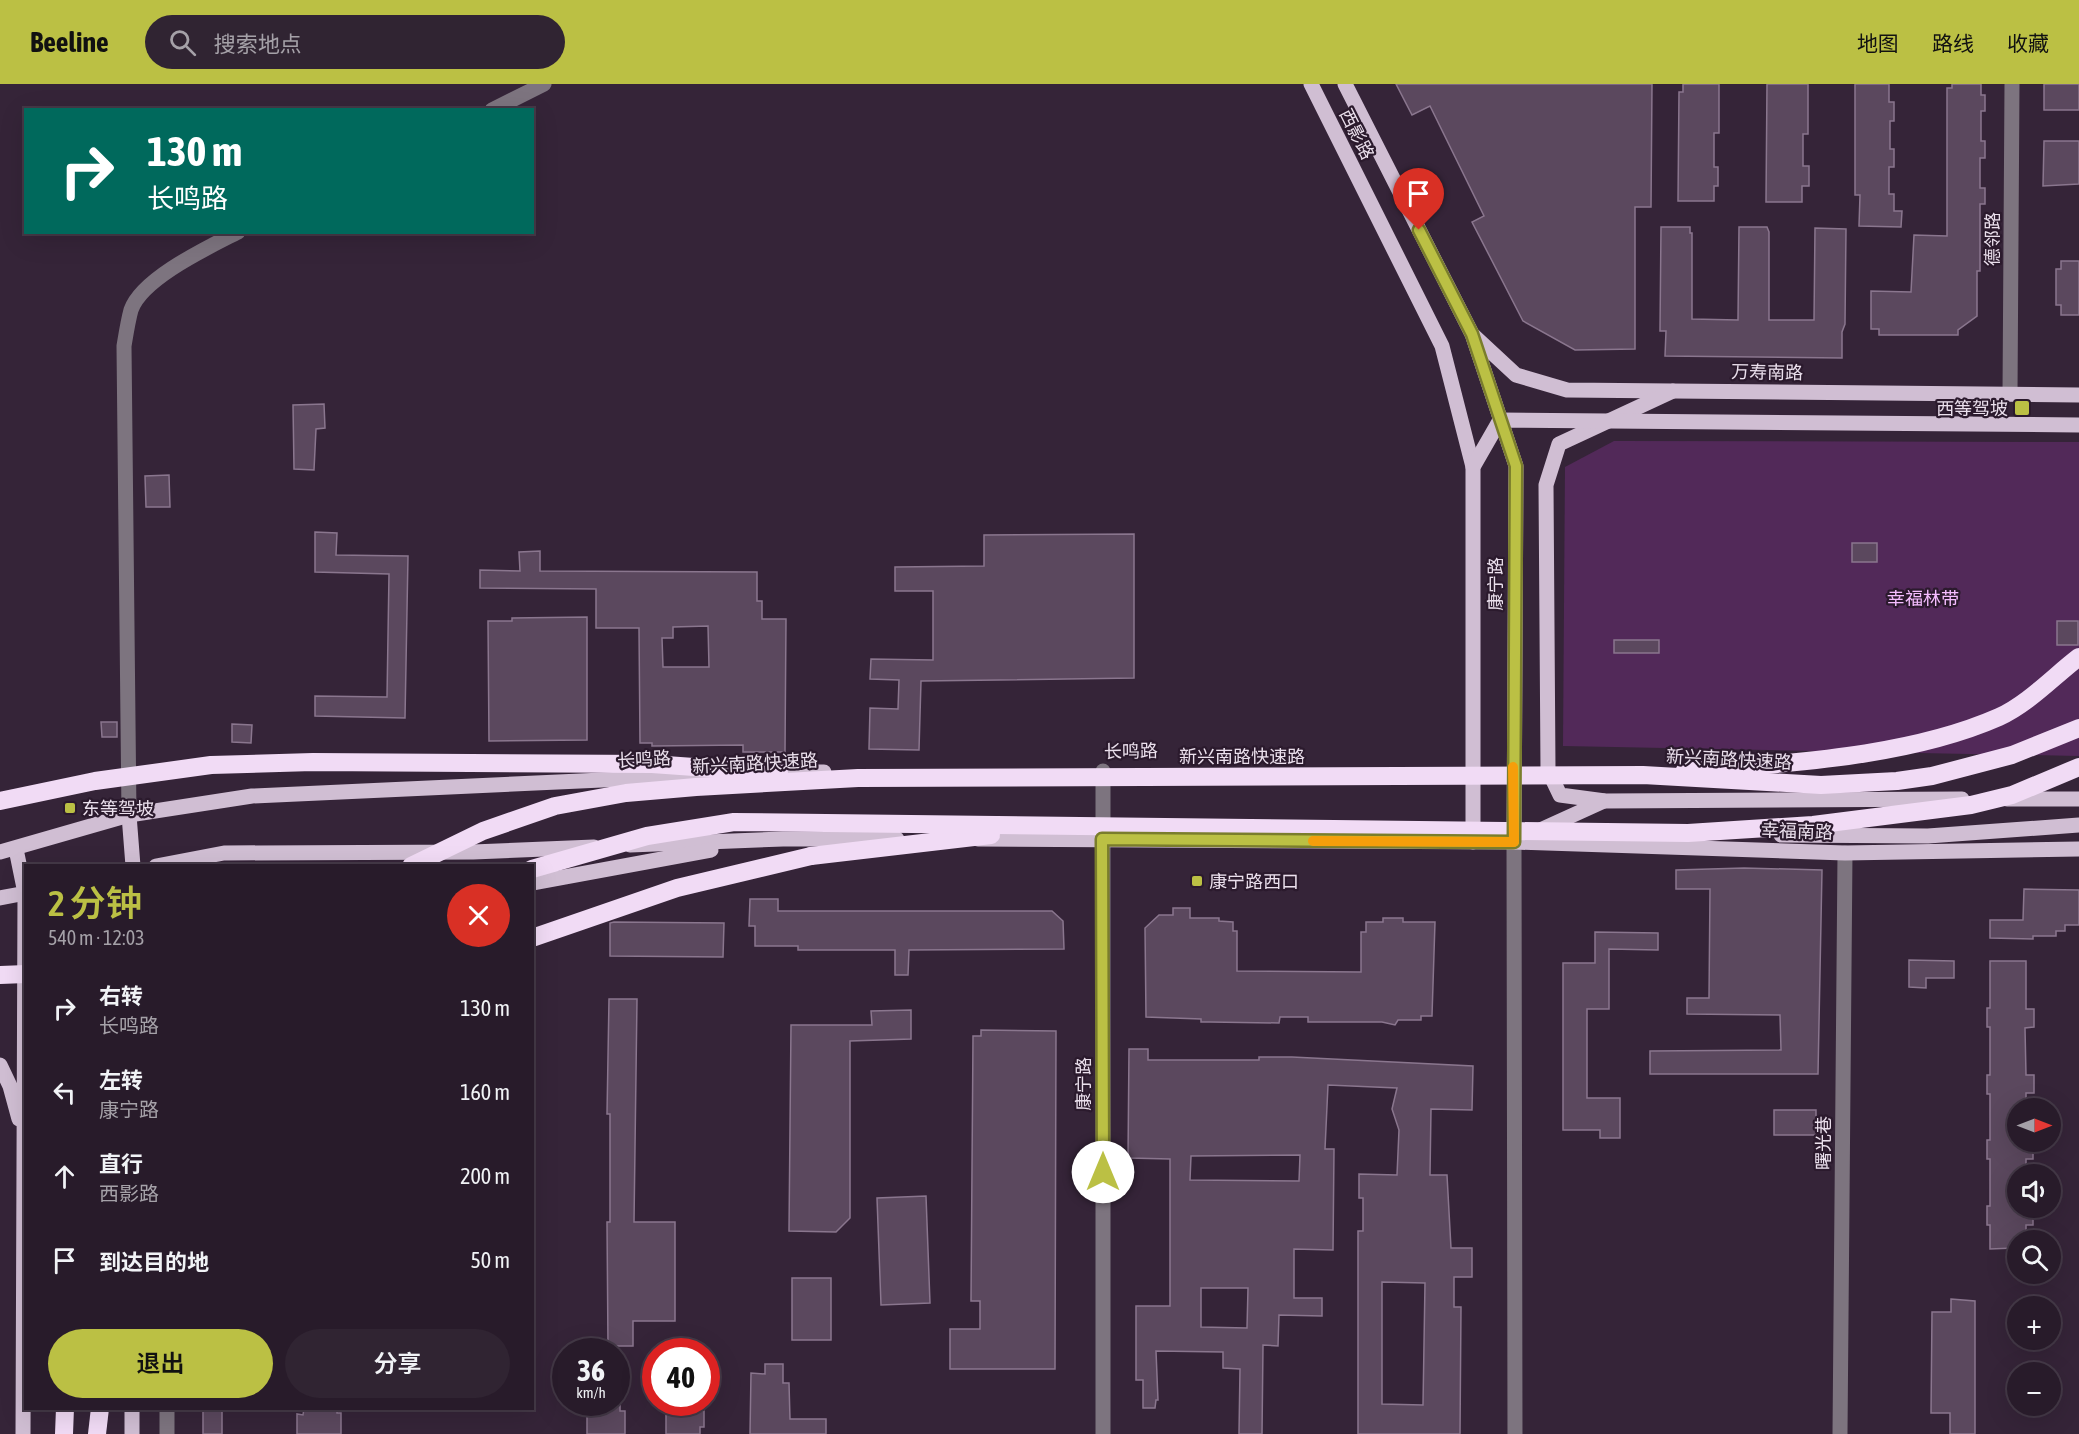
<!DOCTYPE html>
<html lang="zh">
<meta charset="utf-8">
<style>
:root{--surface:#281b2a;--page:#302432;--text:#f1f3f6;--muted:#a5a1a8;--line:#443947;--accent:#bbc044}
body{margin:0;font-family:"Asap Condensed","Noto Sans SC",sans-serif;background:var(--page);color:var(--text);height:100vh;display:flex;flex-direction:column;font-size:22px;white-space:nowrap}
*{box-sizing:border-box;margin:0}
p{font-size:20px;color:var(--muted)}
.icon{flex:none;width:33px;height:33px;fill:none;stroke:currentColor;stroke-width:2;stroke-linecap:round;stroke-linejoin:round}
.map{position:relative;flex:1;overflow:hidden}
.side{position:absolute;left:24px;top:780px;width:510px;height:546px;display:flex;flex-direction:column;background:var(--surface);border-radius:0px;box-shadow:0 6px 24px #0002,0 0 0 2px var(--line)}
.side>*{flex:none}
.guide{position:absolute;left:24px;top:24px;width:510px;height:126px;border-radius:0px;box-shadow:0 6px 24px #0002,0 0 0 2px var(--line);background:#00695c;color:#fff;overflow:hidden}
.needle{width:39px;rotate:90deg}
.tools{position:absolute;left:2007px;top:1014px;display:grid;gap:12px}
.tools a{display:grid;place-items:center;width:54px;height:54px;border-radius:50%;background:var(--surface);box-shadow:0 6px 24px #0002,0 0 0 2px var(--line);font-size:30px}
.speed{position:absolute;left:552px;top:1254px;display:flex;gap:12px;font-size:30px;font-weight:700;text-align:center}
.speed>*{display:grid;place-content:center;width:78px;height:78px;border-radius:50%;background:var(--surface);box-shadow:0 6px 24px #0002,0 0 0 2px var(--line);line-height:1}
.speed small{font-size:15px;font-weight:400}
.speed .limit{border:9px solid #d22;background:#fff;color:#111}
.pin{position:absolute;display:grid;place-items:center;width:51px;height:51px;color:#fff;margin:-62px -26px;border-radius:50% 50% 50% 0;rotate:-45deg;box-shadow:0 0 6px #0007}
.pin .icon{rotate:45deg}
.me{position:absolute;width:66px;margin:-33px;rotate:0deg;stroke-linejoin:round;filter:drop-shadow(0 0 4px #0008)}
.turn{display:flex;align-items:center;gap:21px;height:126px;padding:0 24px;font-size:27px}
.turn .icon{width:78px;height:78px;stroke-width:2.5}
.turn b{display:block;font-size:42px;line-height:51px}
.round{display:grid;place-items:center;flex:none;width:63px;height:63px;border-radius:32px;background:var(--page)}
.headline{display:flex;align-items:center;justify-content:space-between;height:102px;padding:0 24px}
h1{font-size:36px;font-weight:600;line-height:45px;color:var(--accent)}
.cta{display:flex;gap:12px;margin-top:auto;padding:12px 24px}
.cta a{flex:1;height:69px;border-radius:36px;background:var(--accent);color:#111;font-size:24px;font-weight:600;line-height:69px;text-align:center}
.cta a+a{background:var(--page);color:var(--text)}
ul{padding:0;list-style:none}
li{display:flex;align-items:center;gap:18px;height:84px;padding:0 24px}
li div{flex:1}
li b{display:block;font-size:22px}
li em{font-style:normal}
header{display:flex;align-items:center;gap:36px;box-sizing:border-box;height:84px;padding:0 30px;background:var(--accent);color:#111}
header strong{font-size:28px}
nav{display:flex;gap:33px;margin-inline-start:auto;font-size:21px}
.search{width:420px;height:54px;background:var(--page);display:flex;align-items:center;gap:15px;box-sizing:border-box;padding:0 21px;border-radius:33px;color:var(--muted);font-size:22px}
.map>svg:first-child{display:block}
.green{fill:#522959}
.building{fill:#5b485e;stroke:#8a768e;stroke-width:1.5;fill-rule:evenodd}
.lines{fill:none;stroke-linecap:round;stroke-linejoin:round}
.minor{stroke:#7d747f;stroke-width:15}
.major{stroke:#d0bed3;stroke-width:15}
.highway{stroke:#f1dbf5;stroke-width:18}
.highway-bridge{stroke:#f1dbf5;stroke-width:18}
.route-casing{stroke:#7a7d2c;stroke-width:15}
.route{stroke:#bbc044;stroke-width:10}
.slow{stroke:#f59e0b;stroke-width:10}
.poi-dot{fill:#bbc044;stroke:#2b1a2d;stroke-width:2}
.labels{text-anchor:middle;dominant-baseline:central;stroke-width:4.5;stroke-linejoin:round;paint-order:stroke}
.street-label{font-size:18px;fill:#ebe0ed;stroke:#2b1a2d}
.poi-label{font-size:18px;fill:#ebe0ed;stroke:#2b1a2d;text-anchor:start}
.park-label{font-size:18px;fill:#f5bdff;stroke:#2b1a2d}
</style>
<header>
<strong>Beeline</strong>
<div class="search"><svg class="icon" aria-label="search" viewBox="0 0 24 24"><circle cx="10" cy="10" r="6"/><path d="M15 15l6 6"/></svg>搜索地点</div>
<nav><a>地图</a><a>路线</a><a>收藏</a></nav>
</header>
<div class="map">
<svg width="2079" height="1350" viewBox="0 0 2079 1350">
<rect width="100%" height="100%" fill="#352438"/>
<polygon class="green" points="1614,357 2079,358 2079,672 1563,662 1565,383"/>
<g class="building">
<polygon points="1396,0 1652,0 1651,123 1635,123 1635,265 1575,266 1523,237 1472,138 1484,132 1430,22 1412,31"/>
<polygon points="1683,0 1719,0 1719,49 1714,49 1714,83 1718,83 1718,102 1714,102 1714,117 1678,117 1679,8 1683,8"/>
<polygon points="1767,0 1808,0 1808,50 1803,50 1803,82 1809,82 1809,102 1802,102 1802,118 1766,118"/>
<polygon points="1855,0 1889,0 1889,18 1894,18 1894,37 1890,37 1890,65 1894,65 1894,83 1889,83 1889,110 1894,110 1894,127 1902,127 1901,143 1859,142 1860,111 1855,111"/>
<polygon points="1952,0 1981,0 1981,11 1985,11 1985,27 1981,27 1981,57 1985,57 1985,74 1980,74 1980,104 1985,104 1985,120 1980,120 1980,187 1977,187 1977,232 1958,246 1958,251 1879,251 1879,245 1871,245 1871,207 1911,208 1914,151 1947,152 1947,4 1952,4"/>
<rect x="2044" y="0" width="35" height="26"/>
<polygon points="2044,57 2079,57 2079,100 2043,102"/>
<polygon points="1661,143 1690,143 1690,149 1692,149 1692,235 1738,236 1739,143 1767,143 1769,148 1769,236 1814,236 1815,144 1846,145 1845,240 1842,248 1842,274 1665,272 1666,247 1660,247"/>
<polygon points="2061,177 2079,177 2079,231 2061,231 2061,221 2056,221 2056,185 2061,185"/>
<polygon points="324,320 325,344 316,345 314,386 294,385 293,321"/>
<polygon points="169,391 170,423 146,423 145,392"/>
<polygon points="315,448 337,449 336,471 408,472 405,634 315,632 315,612 387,613 389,490 315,488"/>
<polygon points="1134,450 1134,594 921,597 919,666 869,665 870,624 898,625 899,596 870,595 871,575 933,576 933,507 895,507 895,483 984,482 984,451"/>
<rect x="1852" y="459" width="25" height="19"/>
<path d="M 540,467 L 540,487 L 757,488 L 757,517 L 762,517 L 762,535 L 786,535 L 785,668 L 743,668 L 743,661 L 652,662 L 652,659 L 640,659 L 639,544 L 596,544 L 596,505 L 480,504 L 480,486 L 520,487 L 519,468 ZM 708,542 L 709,583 L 663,583 L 662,554 L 673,554 L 673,543 Z"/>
<polygon points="587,533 587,656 489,657 488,537 512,537 512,534"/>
<rect x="2057" y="537" width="21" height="24"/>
<rect x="1614" y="556" width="45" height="13"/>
<polygon points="101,638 117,638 117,653 102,653"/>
<polygon points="232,640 252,641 251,659 232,658"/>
<polygon points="1744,784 1822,786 1818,990 1650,990 1650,967 1781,966 1780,931 1687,930 1687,914 1709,914 1710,805 1676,805 1676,786"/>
<polygon points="2024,805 2079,806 2079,841 2065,841 2065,847 2056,847 2056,852 2033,852 2033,855 1990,854 1990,836 2023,836"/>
<polygon points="750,815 778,815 778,827 1052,827 1063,837 1064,865 909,866 908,891 895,891 895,866 798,866 798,862 755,862 755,842 749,842"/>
<polygon points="1173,824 1190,824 1190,834 1219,834 1219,837 1233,838 1233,847 1237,847 1237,887 1361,888 1361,848 1366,848 1366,838 1383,838 1383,834 1403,834 1403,838 1435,838 1432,932 1421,932 1421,936 1398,936 1395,941 1382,938 1308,938 1308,933 1280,933 1279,939 1210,938 1201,938 1201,935 1146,933 1145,844 1159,831 1173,831"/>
<polygon points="614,838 724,839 723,873 610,872 610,839"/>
<polygon points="1595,848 1658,849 1658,866 1609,865 1609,925 1587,925 1587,1014 1620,1014 1620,1054 1600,1054 1600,1046 1563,1046 1563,879 1595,879"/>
<polygon points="1909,876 1954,877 1954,894 1926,894 1926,904 1909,903"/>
<polygon points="1990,877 2026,877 2026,925 2034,925 2034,943 2025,944 2026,991 2034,991 2034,1009 2026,1009 2026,1024 2018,1024 2018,1058 2033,1058 2033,1075 2026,1075 2026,1090 2018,1090 2018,1124 2033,1124 2033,1141 2026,1141 2026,1156 2018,1156 2014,1164 1990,1165 1990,1141 1987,1141 1987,1122 1990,1122 1990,1075 1987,1075 1987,1056 1990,1056 1990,1010 1987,1010 1987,991 1990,991 1990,943 1987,943 1987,924 1990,924"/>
<polygon points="609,915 637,915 634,1138 675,1138 675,1237 633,1237 633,1262 608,1262 607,1138 610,1138 610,1030 607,1030"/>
<polygon points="911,926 911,955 850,957 850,1134 836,1148 789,1147 791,941 872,941 871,927"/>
<polygon points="981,946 1056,947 1055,1285 950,1285 950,1245 980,1245 980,1217 971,1217 973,952 981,952"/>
<path d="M 1129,965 L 1148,965 L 1148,976 L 1259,976 L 1259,973 L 1292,973 L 1473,982 L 1472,1026 L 1431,1025 L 1430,1091 L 1447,1091 L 1451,1164 L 1472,1164 L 1472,1193 L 1454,1193 L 1454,1223 L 1461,1223 L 1460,1350 L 1358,1350 L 1358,1147 L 1363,1147 L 1363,1114 L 1359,1114 L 1359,1090 L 1397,1091 L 1399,1046 L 1392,1025 L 1397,1004 L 1328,1001 L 1325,1065 L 1334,1065 L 1333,1166 L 1294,1165 L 1294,1214 L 1322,1214 L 1322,1232 L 1279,1231 L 1278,1262 L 1263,1261 L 1262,1350 L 1239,1350 L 1240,1285 L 1223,1284 L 1223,1268 L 1156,1267 L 1158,1316 L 1156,1316 L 1155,1324 L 1143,1324 L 1143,1296 L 1136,1296 L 1136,1222 L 1170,1222 L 1170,1075 L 1128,1074 ZM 1300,1071 L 1299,1097 L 1190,1096 L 1191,1072 ZM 1382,1198 L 1425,1199 L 1423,1321 L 1382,1320 ZM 1201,1204 L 1248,1204 L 1247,1244 L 1201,1243 Z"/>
<rect x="1774" y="1026" width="42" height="25"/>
<polygon points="926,1112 930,1219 881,1221 877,1114"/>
<rect x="792" y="1194" width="39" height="62"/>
<polygon points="1951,1215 1975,1217 1975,1350 1950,1350 1950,1329 1931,1329 1932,1228 1951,1228"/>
<polygon points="765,1280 783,1280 783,1299 789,1299 790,1335 826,1335 826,1350 750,1350 751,1289 765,1290"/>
<polygon points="587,1318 620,1318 620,1327 625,1327 625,1350 587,1350"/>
<polygon points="666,1318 699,1318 699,1327 704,1327 704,1343 700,1343 700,1350 666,1350"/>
<rect x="203" y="1324" width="19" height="26"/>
<polygon points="304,1324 337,1324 337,1329 341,1329 341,1350 297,1350 297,1330 303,1331"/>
</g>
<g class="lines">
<g class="minor">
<polyline points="492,26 544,0"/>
<polyline points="2010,310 2012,0"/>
<path d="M 129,731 L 124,262 C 126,250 128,237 131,226 C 142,194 209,163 238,148"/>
<polyline points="1514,758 1515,1350"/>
<polyline points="167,1324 167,1350"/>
<polyline points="1103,1350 1103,687"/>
<polyline points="1840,1350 1845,769"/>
</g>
<g class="major">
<polyline points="1311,0 1442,262 1473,383"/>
<polyline points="1345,0 1472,250 1516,382 1514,758"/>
<polyline points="1474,252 1516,291 1567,306 2079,311"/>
<polyline points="1673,307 1559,360 1546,401 1548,686 1560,711 1605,717 1962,715"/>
<polyline points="770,688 824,688"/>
<polyline points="2007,715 2079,715"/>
<polyline points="129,731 133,782"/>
<polyline points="1538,747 1604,717"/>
<polyline points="1781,751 1928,752 2079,741"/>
<polyline points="978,755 1514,758 1845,769 2079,765"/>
<polyline points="1473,758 1473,383 1500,336 2079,341"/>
<polyline points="630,761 783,755 897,755"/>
<polyline points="16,765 25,809 23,1350"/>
<polyline points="0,768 129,731 252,712 713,691"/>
<polyline points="156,782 224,769 473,768 594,763"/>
<polyline points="532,799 711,766"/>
<polyline points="0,814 26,809"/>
<polyline points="0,981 10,1002 19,1035"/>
<polyline points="132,1350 132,1324"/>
</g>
<g class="highway">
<path d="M 1684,688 C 1784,679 1906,674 1999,633 C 2028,620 2054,592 2079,573"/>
<polyline points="532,854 677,804 811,772"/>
<polyline points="64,1350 65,1324"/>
<polyline points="97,1350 100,1324"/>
</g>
<g class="highway-bridge">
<polyline points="0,717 95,697 211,681 313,678 652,680 779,689"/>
<polyline points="811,772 991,751"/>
<polyline points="411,782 483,747 555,722 626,709 696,703 858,694 1643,691 1821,701 1897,697 1932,692 2012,671 2079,644"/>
<polyline points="532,785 647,752 734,738 1688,749 1813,741 1971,721 2012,711 2079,683"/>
<polyline points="0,891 26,890"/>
</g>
</g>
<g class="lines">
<g class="route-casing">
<polyline id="route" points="1103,1088 1102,755 1514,758 1516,382 1472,250 1419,146"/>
</g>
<use href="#route" class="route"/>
<polyline class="slow" points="1313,757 1514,758 1513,683"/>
</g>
<g class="poi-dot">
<rect x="2014" y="316" width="16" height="16" rx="3"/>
<rect x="64" y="718" width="12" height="12" rx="3"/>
<rect x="1191" y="791" width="12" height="12" rx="3"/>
</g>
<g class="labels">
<g class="street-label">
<text transform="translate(1357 50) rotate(63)">西影路</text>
<text transform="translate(1992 155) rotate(-90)">德邻路</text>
<text transform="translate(1767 288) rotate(1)">万寿南路</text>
<text transform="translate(1495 500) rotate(-90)">康宁路</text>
<text transform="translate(1131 667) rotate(-1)">长鸣路</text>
<text x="1242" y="672">新兴南路快速路</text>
<text transform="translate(644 675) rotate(-3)">长鸣路</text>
<text transform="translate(1729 675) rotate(3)">新兴南路快速路</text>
<text transform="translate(755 679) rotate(-3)">新兴南路快速路</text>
<text transform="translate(1797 747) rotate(2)">幸福南路</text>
<text transform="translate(1083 1000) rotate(-90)">康宁路</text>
<text transform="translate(1823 1059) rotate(-90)">曙光巷</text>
</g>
<g class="poi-label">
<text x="2008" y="324" text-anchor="end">西等驾坡</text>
<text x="82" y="724">东等驾坡</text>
<text x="1209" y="797">康宁路西口</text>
</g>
<g class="park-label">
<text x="1923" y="514">幸福林带</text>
</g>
</g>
</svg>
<div class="tools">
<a><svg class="needle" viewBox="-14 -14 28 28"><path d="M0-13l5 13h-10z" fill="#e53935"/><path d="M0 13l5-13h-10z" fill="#a5a1a8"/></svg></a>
<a><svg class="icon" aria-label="sound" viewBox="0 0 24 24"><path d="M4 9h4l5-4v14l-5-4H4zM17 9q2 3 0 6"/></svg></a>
<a><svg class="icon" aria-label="search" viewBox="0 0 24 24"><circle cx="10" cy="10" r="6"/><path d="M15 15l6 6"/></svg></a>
<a>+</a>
<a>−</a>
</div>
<div class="speed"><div>36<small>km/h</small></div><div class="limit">40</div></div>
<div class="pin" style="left:1419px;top:146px;background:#d93025"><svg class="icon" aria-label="arrive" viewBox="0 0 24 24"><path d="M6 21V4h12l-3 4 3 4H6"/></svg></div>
<svg class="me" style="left:1103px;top:1088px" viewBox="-20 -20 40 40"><circle r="19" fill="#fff"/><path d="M0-13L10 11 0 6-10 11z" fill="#bbc044"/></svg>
<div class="guide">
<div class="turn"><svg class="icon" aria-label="right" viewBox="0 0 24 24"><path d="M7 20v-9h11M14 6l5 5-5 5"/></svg><div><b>130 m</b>长鸣路</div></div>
</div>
<section class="side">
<div class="headline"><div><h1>2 分钟</h1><p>540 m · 12:03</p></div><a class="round" style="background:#d93025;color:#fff"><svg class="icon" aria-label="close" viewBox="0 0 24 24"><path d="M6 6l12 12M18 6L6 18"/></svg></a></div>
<ul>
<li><svg class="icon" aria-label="right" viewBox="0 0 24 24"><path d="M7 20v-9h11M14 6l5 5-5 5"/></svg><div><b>右转</b><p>长鸣路</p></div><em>130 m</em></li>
<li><svg class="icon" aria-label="left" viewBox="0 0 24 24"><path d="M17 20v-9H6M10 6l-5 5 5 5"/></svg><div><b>左转</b><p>康宁路</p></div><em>160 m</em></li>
<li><svg class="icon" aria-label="ahead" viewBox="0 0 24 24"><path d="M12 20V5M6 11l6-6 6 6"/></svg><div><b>直行</b><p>西影路</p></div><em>200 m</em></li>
<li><svg class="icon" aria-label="arrive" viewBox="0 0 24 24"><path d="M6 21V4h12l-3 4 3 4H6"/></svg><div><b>到达目的地</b></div><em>50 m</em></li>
</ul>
<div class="cta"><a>退出</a><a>分享</a></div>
</section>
</div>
